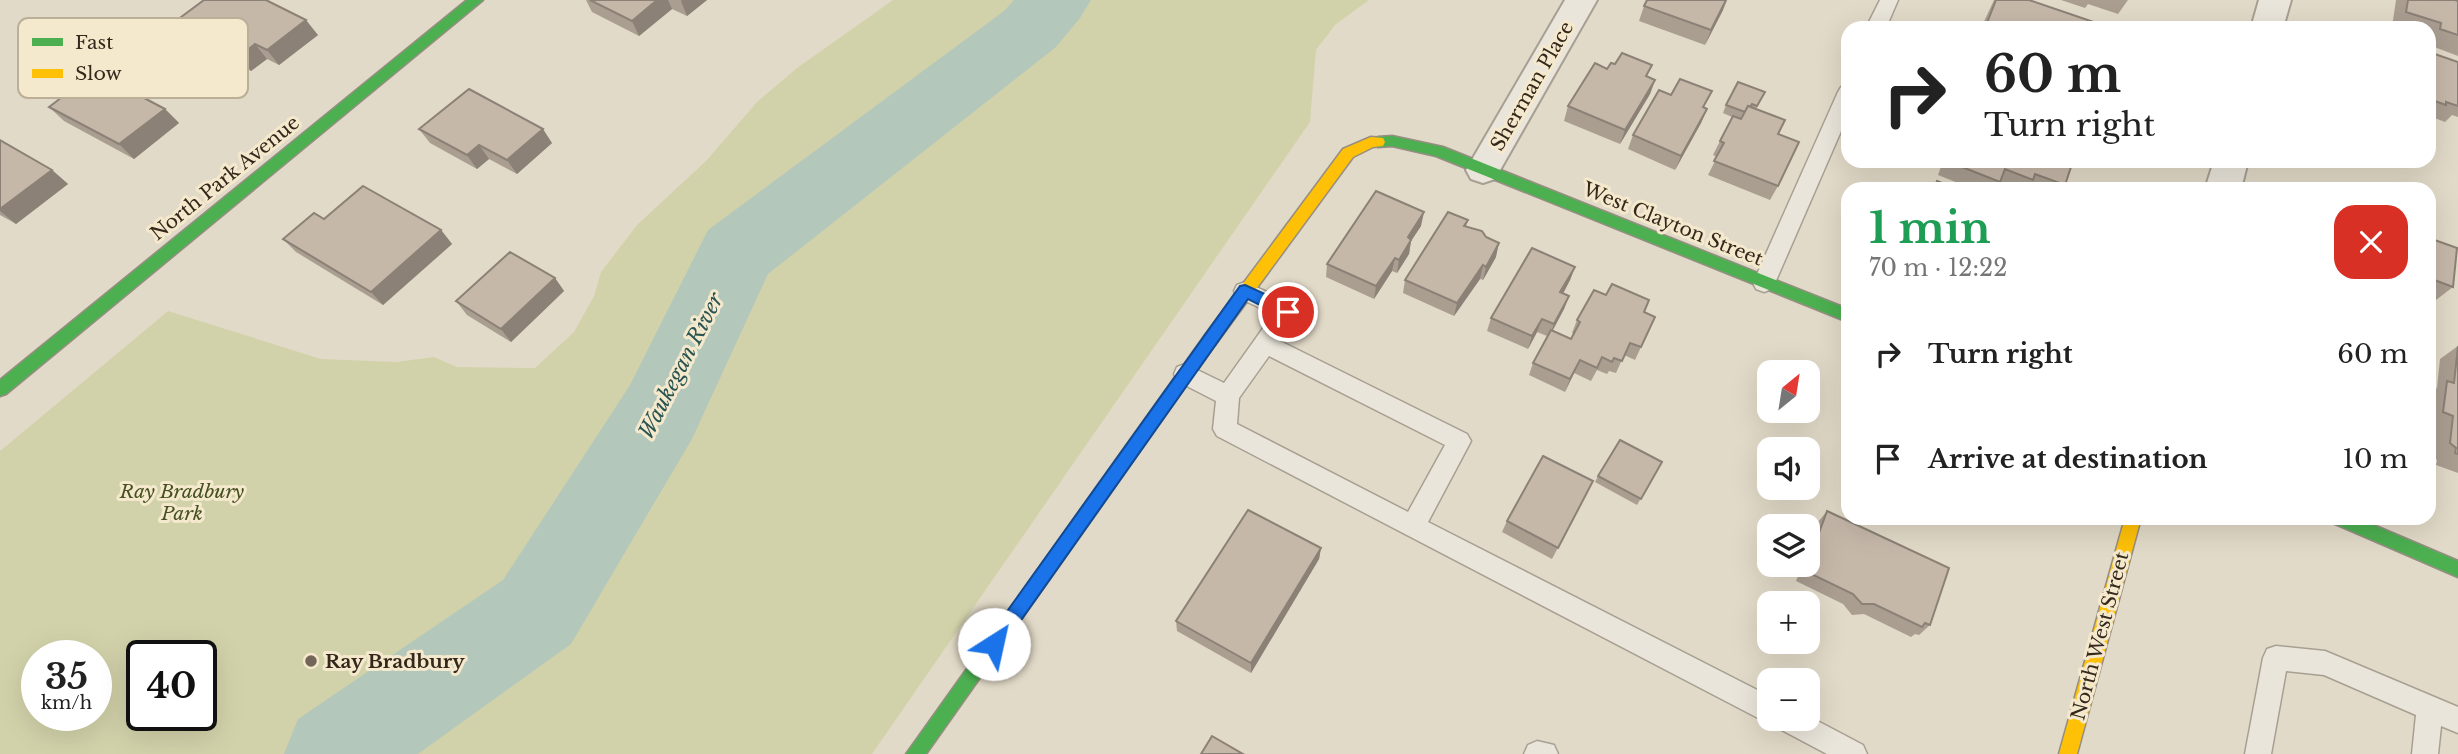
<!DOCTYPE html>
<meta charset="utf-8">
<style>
:root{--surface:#fff;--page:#f2f2f2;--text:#222;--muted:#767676}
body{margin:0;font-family:"Libre Baskerville",serif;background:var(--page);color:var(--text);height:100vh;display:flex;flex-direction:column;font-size:26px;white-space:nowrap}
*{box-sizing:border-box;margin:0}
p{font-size:23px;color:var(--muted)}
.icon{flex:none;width:38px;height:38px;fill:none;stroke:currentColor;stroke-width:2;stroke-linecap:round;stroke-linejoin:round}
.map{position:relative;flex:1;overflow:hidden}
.side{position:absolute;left:1841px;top:182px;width:595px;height:343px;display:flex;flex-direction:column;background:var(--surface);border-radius:21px;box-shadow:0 7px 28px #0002}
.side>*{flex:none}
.top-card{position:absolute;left:1841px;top:21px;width:595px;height:147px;border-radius:21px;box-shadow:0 7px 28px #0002;background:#fff;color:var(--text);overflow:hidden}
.needle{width:46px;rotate:30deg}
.buttons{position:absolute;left:1757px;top:360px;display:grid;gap:14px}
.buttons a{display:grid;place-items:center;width:63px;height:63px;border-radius:14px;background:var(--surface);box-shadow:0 7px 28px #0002;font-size:35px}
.speed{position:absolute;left:21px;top:640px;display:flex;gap:14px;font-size:35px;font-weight:700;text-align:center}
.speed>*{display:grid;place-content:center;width:91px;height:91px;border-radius:50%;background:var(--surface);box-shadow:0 7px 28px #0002;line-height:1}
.speed small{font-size:18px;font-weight:400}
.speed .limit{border:4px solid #111;border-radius:10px;background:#fff;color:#111}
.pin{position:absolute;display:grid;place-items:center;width:60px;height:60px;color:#fff;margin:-30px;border:4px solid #fff;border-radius:50%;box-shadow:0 2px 7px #0007}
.me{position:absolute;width:77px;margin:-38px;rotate:35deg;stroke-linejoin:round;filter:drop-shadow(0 0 5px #0008)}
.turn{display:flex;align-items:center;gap:24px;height:147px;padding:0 28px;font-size:32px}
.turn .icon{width:91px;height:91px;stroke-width:2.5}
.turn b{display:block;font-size:49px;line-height:60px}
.round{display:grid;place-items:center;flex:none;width:74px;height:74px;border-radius:21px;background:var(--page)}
.headline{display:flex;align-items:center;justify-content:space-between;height:119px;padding:0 28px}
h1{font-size:42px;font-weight:700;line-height:52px;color:#1e9e55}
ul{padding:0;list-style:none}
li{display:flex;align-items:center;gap:21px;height:105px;padding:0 28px}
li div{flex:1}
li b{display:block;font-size:26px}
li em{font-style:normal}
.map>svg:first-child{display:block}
.green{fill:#d2d2aa;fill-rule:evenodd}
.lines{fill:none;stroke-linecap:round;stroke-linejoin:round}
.river{fill:#b4c7bb;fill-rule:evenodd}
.lane-casing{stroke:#a79f92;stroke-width:3}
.street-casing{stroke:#a79f92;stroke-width:4}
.fast-casing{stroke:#968e82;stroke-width:3}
.slow-casing{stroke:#968e82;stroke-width:3}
.lane{fill:#eae5da;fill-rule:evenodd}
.street{fill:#eae5da;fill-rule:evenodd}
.fast{fill:#4caf50;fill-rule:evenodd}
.slow{fill:#ffc107;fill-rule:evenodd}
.wall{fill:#aa9e91}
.shaded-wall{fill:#8b8176}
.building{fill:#c6b8a9;stroke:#8b8176;stroke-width:2}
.route{fill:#1a73e8;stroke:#114b97;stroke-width:2}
.poi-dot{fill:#716658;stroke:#f5e9cd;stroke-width:2.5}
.labels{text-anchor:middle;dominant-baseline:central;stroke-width:6;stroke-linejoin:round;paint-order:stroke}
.street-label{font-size:19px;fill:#34271b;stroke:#f5e9cd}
.park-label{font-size:19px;font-style:italic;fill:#465122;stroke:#f5e9cd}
.poi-label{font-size:19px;font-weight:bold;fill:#34271b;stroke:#f5e9cd;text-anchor:start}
.water-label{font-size:21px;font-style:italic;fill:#2a5451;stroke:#f5e9cd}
.key{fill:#f5e9cd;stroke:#bbaf98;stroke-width:2}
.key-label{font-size:19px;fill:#34271b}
</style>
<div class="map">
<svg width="2458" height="754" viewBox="0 0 2458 754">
<rect width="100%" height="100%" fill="#e2dac8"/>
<path class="green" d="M 893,0 L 1369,0 L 1336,24 L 1316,50 L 1310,122 L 872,754 L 0,754 L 0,451 L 168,311 L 321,359 L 396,362 L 434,357 L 457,367 L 535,368 L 574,332 L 594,296 L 601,272 L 637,225 L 706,161 L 757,102 L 797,68 ZM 37,656 L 96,656 L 96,716 L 37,716 ZM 142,656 L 201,656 L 201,716 L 142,716 Z"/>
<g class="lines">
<polygon class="river" points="1014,0 1091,0 1080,18 1056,47 768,274 692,439 571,644 418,754 284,754 298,719 503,580 630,385 708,230 1004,11"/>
<g class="lane-casing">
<g id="lane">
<polygon points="1880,0 1898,0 1886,28 1866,28"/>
<polygon points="1848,85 1848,115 1775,283 1772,289 1764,292 1756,289 1753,283 1838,92 1841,87"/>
<path d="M 1245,282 L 1296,305 L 1299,311 L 1280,341 L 1467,434 L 1471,441 L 1428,522 L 1769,696 L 1769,719 L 1808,719 L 1808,716 L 1863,745 L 1867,754 L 1827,754 L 1778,728 L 1775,721 L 1769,723 L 1760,719 L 1217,436 L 1213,429 L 1216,401 L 1177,381 L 1174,374 L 1177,367 L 1185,364 L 1224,383 L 1273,314 L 1237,297 L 1234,291 L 1237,285 ZM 1269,356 L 1445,445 L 1408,512 L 1237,424 L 1239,398 Z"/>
<polygon points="2276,646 2325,651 2458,707 2458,733 2441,726 2438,754 2412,754 2416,715 2324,675 2286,671 2271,754 2245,754 2263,658 2267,649"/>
<polygon points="1537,741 1554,745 1558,754 1524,754 1528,745"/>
</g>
</g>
<g class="street-casing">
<g id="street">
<polygon points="1565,0 1597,0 1495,179 1483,183 1471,179 1466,170"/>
<polygon points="2259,0 2291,0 2283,28 2251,28"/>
<polygon points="2214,161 2248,161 2241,189 2205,189"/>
</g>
</g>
<g class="fast-casing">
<g id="fast">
<polygon points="467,0 483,0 6,394 0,396 0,380"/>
<polygon points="1392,136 1443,147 1848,309 1848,322 1436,156 1392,146 1378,147 1371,142 1378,137"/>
<polygon points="1210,334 1215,335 1218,340 1215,345 926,754 906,754 1205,335"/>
<polygon points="2331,518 2357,518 2458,561 2458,577 2333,523"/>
</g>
</g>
<g class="slow-casing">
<g id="slow">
<polygon points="1371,137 1383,138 1385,142 1383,146 1373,147 1353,157 1215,345 1205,345 1202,340 1205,335 1343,149"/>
<polygon points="2125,518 2141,518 2077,754 2059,754"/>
</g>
</g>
<use href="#lane" class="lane"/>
<use href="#street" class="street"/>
<use href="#fast" class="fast"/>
<use href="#slow" class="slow"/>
</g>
<g class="wall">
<polygon points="586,0 707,0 687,16 672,9 639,36 592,12"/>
<polygon points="1994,0 2029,0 2111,28 1981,28"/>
<polygon points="2061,0 2128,0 2118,14 2088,4 2085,8"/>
<polygon points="2396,0 2458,0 2458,56 2429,45 2429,28 2392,27"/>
<polygon points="1644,6 1723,10 1705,45 1639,21"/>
<polygon points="173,23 318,35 279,65 267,59 251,71 186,38"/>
<polygon points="2429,52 2458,62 2458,117 2452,115 2445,122 2432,117 2429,119"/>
<polygon points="1615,64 1655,80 1650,94 1620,144 1564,121 1568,106 1607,69"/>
<polygon points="1765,92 1756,109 1778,134 1778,186 1770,200 1708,175 1717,157 1713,155 1732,117 1723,113 1726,105"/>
<polygon points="49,107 165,109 179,123 134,159 64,121"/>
<polygon points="1705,107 1707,109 1701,123 1675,170 1628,149 1633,135"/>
<polygon points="419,129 552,143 517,174 489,159 477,169 430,143"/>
<polygon points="0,140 52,170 68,184 16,224 0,215"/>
<polygon points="1943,161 2073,161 2065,185 2062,189 2010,189 1999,184 1995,189 1973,189 1938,175"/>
<polygon points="1468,220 1466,227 1486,237 1496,257 1483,280 1480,279 1454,316 1403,293 1405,280"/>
<polygon points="1421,226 1411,241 1409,254 1397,273 1392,271 1374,299 1326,277 1327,264"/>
<polygon points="441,230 452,244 383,305 296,252 283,239"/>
<polygon points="2429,238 2453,287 2436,300 2429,298"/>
<polygon points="1575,267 1570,280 1563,294 1569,296 1564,309 1553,330 1571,339 1574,334 1572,333 1577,320 1644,312 1655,317 1635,360 1624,355 1616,373 1609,371 1607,374 1597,370 1591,381 1574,373 1565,392 1529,375 1533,363 1547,336 1537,332 1528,349 1487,331 1491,318"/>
<polygon points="555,278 564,291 511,342 467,315 456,301"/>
<polygon points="2458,346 2458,473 2436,465 2437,460 2431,455 2435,428 2429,426 2429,393 2437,388 2440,359"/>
<polygon points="1662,462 1637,505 1595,482 1598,476"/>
<polygon points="1593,481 1552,559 1502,532 1507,521"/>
<polygon points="1827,511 1930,625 1919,635 1915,634 1911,637 1864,614 1852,615 1843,604 1796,581 1802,565 1808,565 1808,549 1818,522"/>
<polygon points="1321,548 1319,559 1251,673 1177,631 1176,621"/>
</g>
<g class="shaded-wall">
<polygon points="657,0 668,0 672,9 639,36 632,21"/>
<polygon points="682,0 707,0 687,16 681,1"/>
<polygon points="1727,0 1723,10 1705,45 1711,30"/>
<polygon points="306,20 318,35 279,65 267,50"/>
<polygon points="255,44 267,59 251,71 239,57"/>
<polygon points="1655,80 1650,94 1620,144 1625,130"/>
<polygon points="165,109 179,123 134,159 119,144"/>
<polygon points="1707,109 1701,123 1675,170 1681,156"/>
<polygon points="543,129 552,143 517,174 507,160"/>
<polygon points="479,145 489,159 477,169 467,155"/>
<polygon points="52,170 68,184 16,224 0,211 0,209"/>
<polygon points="1424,212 1421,226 1411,241 1409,254 1397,273 1399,260 1408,237"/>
<polygon points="441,230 452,244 383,305 371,292"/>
<polygon points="1499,243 1496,257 1483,280 1486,267"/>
<polygon points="1395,258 1392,271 1374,299 1376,286"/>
<polygon points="1483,265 1480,279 1454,316 1457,303"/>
<polygon points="1575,267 1570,280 1556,306 1560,292"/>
<polygon points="555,278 564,291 511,342 501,329"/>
<polygon points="1569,296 1564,309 1549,337 1554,324"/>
<polygon points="1542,319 1537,332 1528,349 1532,336"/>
<polygon points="1580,360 1574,373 1565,392 1570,379"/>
<polygon points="1321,548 1319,559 1251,673 1251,663"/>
</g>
<g class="building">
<polygon points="204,0 266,0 306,20 267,50 255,44 239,57 173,23"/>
<polygon points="590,0 657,0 632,21"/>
<polygon points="1647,0 1726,0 1711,30 1644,6"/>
<polygon points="1996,0 2029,0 2111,28 1985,28"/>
<polygon points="2408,0 2455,0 2458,1 2458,35 2440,29 2441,23 2406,12"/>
<polygon points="2429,52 2458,62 2458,106 2446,102 2446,105 2429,99"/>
<polygon points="1622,53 1652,65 1646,76 1655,80 1625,130 1568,106 1595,63 1607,69 1611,63 1615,64"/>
<polygon points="95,72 165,109 119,144 49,107"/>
<polygon points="1680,79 1712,91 1703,107 1707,109 1681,156 1633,135 1659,90 1671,95"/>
<polygon points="1738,82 1765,92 1757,106 1752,104 1750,107 1748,106 1745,112 1726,105"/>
<polygon points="469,89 543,129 507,160 479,145 467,155 419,129"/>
<polygon points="1748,106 1785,120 1778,134 1799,142 1778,186 1714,161 1724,143 1720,141 1733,116 1741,119"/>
<polygon points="0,140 52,170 0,209"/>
<polygon points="1947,161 2073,161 2065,185 2035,174 2033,180 2005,169 2000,182"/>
<polygon points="1937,181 1957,189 1934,189"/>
<polygon points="363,186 441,230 371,292 283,239 314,213 324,219"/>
<polygon points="1376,191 1424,212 1408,237 1411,240 1399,260 1395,258 1376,286 1327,264"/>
<polygon points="1448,212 1468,220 1464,226 1482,231 1486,237 1499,243 1486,267 1483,265 1457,303 1405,280"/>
<polygon points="2429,238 2457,248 2453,287 2429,278"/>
<polygon points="1532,248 1575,267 1560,292 1569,296 1554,324 1542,319 1532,336 1491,318"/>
<polygon points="510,252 555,278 501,329 456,301"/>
<polygon points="1612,284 1649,300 1644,312 1655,317 1641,347 1630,343 1622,361 1614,358 1612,362 1602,357 1597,368 1580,360 1570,379 1533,363 1551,330 1571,339 1580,322 1577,320 1594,290 1606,295"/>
<polygon points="2458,346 2458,454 2455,453 2456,448 2450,443 2453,416 2443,412 2447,381 2454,383"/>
<polygon points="1620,440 1662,462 1641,499 1598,476"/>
<polygon points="1543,456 1593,481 1558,548 1507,521"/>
<polygon points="1248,510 1321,548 1251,663 1176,621"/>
<polygon points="1827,511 1949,568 1930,625 1925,623 1922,627 1874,604 1862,604 1853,594 1805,571 1807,565 1808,565 1808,563"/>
<polygon points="1212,736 1243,754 1201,754"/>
</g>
<polygon class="route" points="1245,285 1293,307 1295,312 1293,316 1282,316 1248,299 1000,650 994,652 988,650 985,644 988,638 1240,286"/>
<circle class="poi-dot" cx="311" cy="661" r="7"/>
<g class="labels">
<g class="street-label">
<text transform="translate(1532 86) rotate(-60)">Sherman Place</text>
<text transform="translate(225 178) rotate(-39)">North Park Avenue</text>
<text transform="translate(1673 224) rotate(22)">West Clayton Street</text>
<text transform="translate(2100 636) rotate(-75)">North West Street</text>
</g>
<g class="park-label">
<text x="182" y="491">Ray Bradbury<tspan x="182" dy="22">Park</tspan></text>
</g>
<g class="poi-label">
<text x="325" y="661">Ray Bradbury</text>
</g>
<g class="water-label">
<text transform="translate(681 366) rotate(-63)">Waukegan River</text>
</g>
</g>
<rect x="18" y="18" width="230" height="80" rx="10" class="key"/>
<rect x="32" y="38" width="31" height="8" fill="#4caf50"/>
<rect x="32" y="69" width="31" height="9" fill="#ffc107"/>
<g class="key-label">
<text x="75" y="49">Fast</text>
<text x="75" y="80">Slow</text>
</g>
</svg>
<div class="buttons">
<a><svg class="needle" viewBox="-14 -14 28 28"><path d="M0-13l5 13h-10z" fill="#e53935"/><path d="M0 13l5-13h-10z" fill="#767676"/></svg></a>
<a><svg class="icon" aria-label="sound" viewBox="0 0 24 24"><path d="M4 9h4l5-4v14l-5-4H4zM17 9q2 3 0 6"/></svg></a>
<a><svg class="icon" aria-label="layers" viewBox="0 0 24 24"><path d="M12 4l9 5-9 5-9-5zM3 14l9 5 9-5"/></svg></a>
<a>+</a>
<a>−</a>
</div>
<div class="speed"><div>35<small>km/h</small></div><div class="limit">40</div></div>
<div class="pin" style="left:1288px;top:312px;background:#d93025"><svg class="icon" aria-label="arrive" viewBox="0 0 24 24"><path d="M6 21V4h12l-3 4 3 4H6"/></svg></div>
<svg class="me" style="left:994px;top:644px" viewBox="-20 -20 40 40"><circle r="19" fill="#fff"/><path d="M0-13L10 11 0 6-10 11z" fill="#1a73e8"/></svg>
<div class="top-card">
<div class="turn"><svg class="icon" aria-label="right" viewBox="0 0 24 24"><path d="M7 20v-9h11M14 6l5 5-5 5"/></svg><div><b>60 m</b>Turn right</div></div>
</div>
<section class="side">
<div class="headline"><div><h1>1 min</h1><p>70 m · 12:22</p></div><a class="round" style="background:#d93025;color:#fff"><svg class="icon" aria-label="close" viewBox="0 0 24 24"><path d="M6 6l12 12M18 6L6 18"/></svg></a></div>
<ul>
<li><svg class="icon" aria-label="right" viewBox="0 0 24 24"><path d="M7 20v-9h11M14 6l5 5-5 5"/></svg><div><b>Turn right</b></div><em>60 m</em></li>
<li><svg class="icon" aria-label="arrive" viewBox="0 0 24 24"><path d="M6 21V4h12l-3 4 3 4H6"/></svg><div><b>Arrive at destination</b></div><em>10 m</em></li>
</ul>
</section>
</div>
